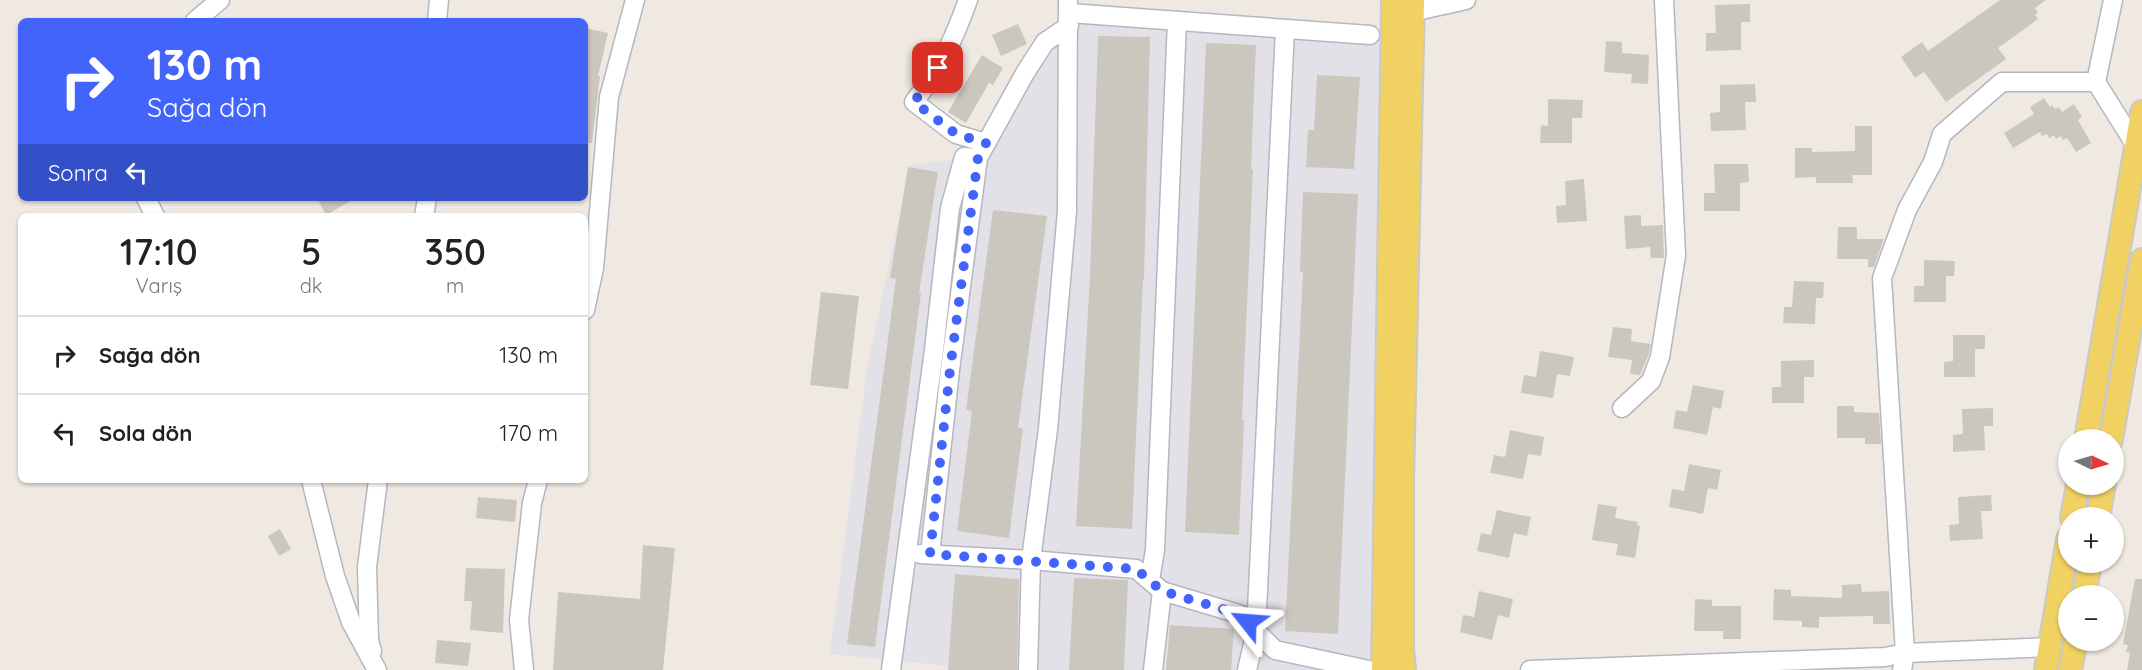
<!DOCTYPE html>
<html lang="tr">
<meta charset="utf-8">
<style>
:root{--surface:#fff;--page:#f6f6f6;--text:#222;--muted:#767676;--line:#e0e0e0}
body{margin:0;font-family:Quicksand,sans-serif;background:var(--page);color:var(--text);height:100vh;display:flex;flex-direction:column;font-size:22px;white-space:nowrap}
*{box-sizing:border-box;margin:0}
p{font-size:20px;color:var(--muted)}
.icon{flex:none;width:33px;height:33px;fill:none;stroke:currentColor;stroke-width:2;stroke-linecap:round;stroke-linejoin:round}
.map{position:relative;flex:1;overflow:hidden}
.details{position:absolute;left:18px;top:213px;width:570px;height:270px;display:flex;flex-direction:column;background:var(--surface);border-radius:9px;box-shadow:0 2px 4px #0004}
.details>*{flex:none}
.banner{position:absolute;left:18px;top:18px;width:570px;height:183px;border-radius:9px;box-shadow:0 2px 4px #0004;background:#4264fb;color:#fff;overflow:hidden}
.needle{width:39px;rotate:95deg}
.controls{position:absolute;left:2058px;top:429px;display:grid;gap:12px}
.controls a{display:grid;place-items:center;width:66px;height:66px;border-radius:50%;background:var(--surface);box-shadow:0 2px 4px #0004;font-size:30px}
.pin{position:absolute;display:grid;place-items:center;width:51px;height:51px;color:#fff;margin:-26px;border-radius:12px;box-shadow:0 3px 9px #0006}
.me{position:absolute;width:66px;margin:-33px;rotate:298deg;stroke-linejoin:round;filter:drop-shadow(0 0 4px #0008)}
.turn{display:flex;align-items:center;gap:21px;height:126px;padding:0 30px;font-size:27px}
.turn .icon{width:78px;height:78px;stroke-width:2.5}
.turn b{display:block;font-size:42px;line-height:51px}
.then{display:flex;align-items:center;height:57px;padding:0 30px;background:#0003;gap:12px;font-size:22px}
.eta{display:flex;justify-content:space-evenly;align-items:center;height:102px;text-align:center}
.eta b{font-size:36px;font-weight:600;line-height:42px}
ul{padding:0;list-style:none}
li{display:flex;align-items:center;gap:18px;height:78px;padding:0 30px;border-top:2px solid var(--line)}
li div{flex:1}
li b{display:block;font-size:22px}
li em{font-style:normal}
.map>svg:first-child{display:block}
.industrial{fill:#e3e1e8}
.building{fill:#cbc7bf}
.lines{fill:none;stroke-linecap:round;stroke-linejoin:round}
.minor-casing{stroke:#b4b7c1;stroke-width:21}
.major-casing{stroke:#c9c9c9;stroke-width:26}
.minor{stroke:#fff;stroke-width:18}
.major{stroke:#f2d163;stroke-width:22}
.route{stroke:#4264fb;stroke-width:10;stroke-dasharray:0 18}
</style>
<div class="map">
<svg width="2142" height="670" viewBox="0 0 2142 670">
<rect width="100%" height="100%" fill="#efe9e1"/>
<polygon class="industrial" points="1071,16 1283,33 1390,39 1380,670 987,670 830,654 867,369 910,165 955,159 980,160"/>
<g class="building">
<polygon points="2000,0 2046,0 2035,8 2038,12 2035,15 2038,19 1998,48 2006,59 1946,102 1924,72 1915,78 1901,57 1922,42 1928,51"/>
<polygon points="1750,4 1750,22 1741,22 1741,50 1706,51 1706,33 1716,33 1715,5"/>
<polygon points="1018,24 1027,44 1001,56 992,35"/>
<polygon points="585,28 608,33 598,76 600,76 592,143 585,143"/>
<polygon points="1098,36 1150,37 1144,280 1143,279 1132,529 1076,526 1090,275"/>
<polygon points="1606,41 1622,42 1622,53 1649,55 1648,84 1631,83 1632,74 1604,72"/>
<polygon points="1206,43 1256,45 1251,169 1253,169 1242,420 1244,420 1239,535 1185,532"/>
<polygon points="982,55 1003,68 993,85 989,83 966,123 948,112"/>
<polygon points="1317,75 1360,77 1354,169 1306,167 1308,130 1314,130"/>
<polygon points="1755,84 1756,102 1745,102 1746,130 1711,131 1710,113 1720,112 1720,85"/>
<polygon points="2044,98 2050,107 2052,105 2055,109 2059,107 2062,112 2074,104 2082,117 2078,120 2091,143 2076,152 2067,138 2063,140 2061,136 2056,139 2054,135 2049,138 2047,134 2042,136 2040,132 2013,148 2004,133 2034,114 2030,107"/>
<polygon points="1548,99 1583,100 1582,118 1572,118 1572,143 1540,143 1541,125 1548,126"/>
<polygon points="1855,126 1872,126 1872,175 1852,175 1853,183 1816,183 1816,177 1795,178 1795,148 1812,148 1812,152 1855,151"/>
<polygon points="1714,164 1748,164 1749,182 1740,183 1740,211 1704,211 1704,193 1715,193"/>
<polygon points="908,167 938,172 919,293 921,293 875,647 847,644 896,279 890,278"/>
<polygon points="1584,179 1587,221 1557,223 1556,206 1566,205 1565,181"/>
<polygon points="1303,192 1358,194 1338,634 1285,631 1303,272 1300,272"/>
<polygon points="317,198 356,198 326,215"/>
<polygon points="993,210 1047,216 1018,428 1023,428 1009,538 957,531 972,411 966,410"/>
<polygon points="1641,215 1641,226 1663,225 1664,258 1651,258 1650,247 1626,249 1624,216"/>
<polygon points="1838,227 1857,227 1857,239 1884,239 1874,267 1868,267 1868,259 1837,259"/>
<polygon points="1924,260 1955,261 1954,276 1946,276 1946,302 1914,302 1914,286 1924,286"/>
<polygon points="1794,281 1824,282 1823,298 1816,298 1815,324 1783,323 1784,307 1792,307"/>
<polygon points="821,292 859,296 848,389 810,385"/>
<polygon points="1613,327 1632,329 1631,341 1651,344 1649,354 1640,375 1630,374 1632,360 1608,357"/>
<polygon points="1953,335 1985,335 1985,349 1975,349 1975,377 1944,377 1944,362 1953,361"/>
<polygon points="1540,351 1574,357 1570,376 1557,374 1553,398 1521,393 1524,375 1536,377"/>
<polygon points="1814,360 1814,377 1804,377 1804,403 1772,403 1772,387 1781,387 1781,361"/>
<polygon points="1693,385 1724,391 1721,409 1713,407 1707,435 1673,428 1676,410 1687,412"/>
<polygon points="1837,406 1854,406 1854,412 1879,413 1881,444 1865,444 1865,438 1837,438"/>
<polygon points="1993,408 1993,426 1984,426 1985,450 1953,452 1953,435 1963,434 1962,409"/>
<polygon points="1510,430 1544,437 1541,456 1528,454 1523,479 1490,473 1494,455 1505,457"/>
<polygon points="1689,464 1721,470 1717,490 1708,488 1703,514 1669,507 1672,489 1684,491"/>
<polygon points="1991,495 1992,511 1981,511 1983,539 1950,541 1949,525 1959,524 1958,497"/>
<polygon points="478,497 517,500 515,522 476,518"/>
<polygon points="1598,504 1617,507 1615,518 1638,522 1637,525 1640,526 1635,558 1616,555 1618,544 1592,540"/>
<polygon points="1497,510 1531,517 1527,536 1514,533 1509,558 1477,551 1481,533 1491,535"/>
<polygon points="280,529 291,549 279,556 268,536"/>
<polygon points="643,545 675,548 663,670 553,670 558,592 640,599"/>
<polygon points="466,568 505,569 503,633 470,630 472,601 464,601"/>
<polygon points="955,574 1019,579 1017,670 948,670"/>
<polygon points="1074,578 1128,580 1124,670 1069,670"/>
<polygon points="2135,579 2142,579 2142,670 2127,670 2130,653 2126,652 2128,645 2123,644"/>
<polygon points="1861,584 1862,592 1889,591 1890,624 1873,624 1873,616 1819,617 1819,628 1802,627 1802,621 1773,620 1774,589 1791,590 1791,596 1842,598 1842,585"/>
<polygon points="1479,591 1513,599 1509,618 1498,615 1492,640 1460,632 1463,615 1474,617"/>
<polygon points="1695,599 1712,600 1712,606 1741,606 1741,639 1723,639 1723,631 1694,631"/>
<polygon points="1170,625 1234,629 1231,670 1166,670"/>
<polygon points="437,640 471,643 468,666 435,663"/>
</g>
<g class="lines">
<g class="minor-casing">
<g id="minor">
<path d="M 968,0 C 954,39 940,69 914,102 L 956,134 L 986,143"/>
<polyline points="2113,0 2096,82 2136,146"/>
<polyline points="1412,12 1466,0"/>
<polyline points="1069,13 1370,35"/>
<polyline points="195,21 220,0"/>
<polyline points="437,21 439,0"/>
<polyline points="146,198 155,216"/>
<polyline points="424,216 427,198"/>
<polyline points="585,310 594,268 609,97 635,0"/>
<polyline points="1622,408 1651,381 1660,357 1676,255 1664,0"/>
<polyline points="311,480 335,576 351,622 377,670"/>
<polyline points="920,554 1031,560 1136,569 1162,591 1239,614 1275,650 1369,670"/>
<polyline points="930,554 950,370 978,158 1025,73 1045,42 1069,26"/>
<polyline points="1150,580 1155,550 1177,21"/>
<polyline points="372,651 369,640 367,567 378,480"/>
<polyline points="524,670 519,620 532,503 538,480"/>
<polyline points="891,670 934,350 950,208 964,157 978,158"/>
<polyline points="1028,670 1031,560 1048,429 1067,211 1068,0"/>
<polyline points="1153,670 1162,591"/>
<polyline points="1247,670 1256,631 1285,29"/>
<polyline points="1530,670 1885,657 1905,653 2050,647"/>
<polyline points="1902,670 1905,653 1882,278 1907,210 1933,162 1942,134 2002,82 2096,82"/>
</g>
</g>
<g class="major-casing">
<g id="major">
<polyline points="2086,440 2142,112"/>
<polyline points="2111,440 2142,260"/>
<polyline points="2072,518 2078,484"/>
<polyline points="2098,518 2104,484"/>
<polyline points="2084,596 2090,562"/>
<polyline points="1383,670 1393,0"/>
<polyline points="1404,670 1402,649 1402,482 1413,0"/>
<polyline points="2046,670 2068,539"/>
<polyline points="2070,670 2076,640"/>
</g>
</g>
<use href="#minor" class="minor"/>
<use href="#major" class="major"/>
</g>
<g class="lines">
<polyline class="route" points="938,68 914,102 956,134 986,143 978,158 950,370 930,554 1136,569 1162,591 1239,614 1248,622"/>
</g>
</svg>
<div class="controls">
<a><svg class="needle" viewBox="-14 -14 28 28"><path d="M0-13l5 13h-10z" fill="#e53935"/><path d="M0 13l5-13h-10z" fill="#767676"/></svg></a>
<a>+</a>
<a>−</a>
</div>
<div class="pin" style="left:938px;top:68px;background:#d93025"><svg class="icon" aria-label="arrive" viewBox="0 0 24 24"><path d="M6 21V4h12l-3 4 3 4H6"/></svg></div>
<svg class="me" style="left:1248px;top:622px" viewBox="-20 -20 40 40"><path d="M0-17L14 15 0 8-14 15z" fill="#4264fb" stroke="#fff" stroke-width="4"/></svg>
<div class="banner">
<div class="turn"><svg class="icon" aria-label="right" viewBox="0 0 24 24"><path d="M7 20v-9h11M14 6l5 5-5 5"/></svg><div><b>130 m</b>Sağa dön</div></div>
<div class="then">Sonra<svg class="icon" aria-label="left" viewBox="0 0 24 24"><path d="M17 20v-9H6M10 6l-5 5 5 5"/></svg></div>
</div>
<section class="details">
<div class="eta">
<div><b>17:10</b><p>Varış</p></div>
<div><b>5</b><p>dk</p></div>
<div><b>350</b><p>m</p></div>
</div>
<ul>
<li><svg class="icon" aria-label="right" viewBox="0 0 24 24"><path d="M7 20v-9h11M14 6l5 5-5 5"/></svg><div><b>Sağa dön</b></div><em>130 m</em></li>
<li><svg class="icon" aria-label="left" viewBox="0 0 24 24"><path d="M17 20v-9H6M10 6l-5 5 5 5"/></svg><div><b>Sola dön</b></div><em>170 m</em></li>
</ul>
</section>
</div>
